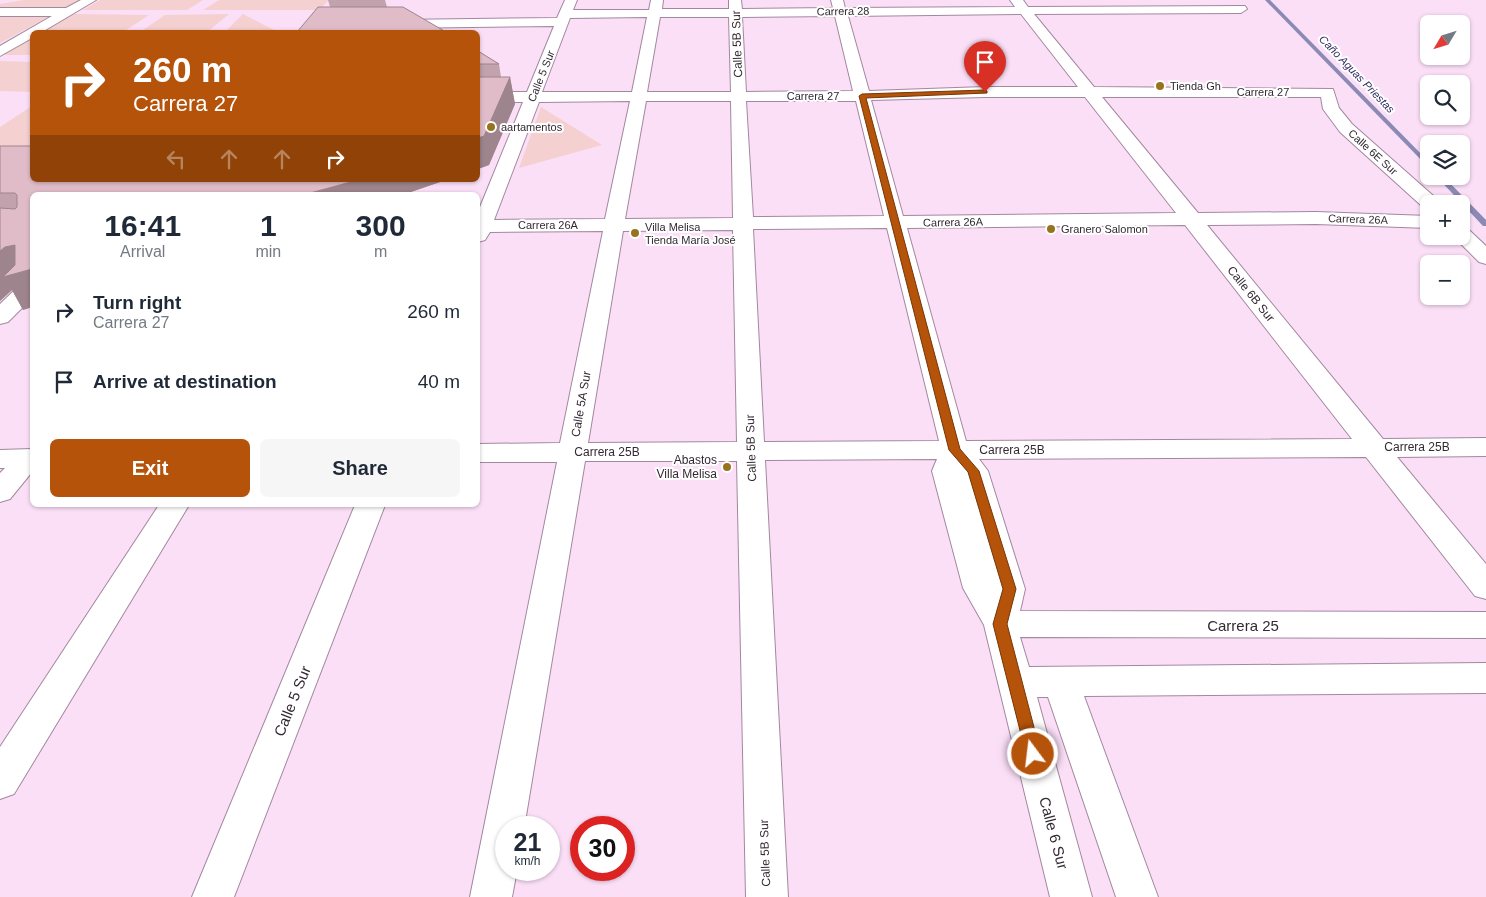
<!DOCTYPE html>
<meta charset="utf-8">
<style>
:root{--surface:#fff;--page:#f6f6f7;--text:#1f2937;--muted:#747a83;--accent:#b45309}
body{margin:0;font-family:Arial,sans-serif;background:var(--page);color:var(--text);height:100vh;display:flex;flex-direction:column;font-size:19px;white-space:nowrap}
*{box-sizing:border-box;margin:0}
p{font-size:16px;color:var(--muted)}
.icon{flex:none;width:28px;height:28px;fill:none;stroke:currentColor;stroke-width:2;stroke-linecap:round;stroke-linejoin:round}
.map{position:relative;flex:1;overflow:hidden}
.side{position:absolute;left:30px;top:192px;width:450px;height:315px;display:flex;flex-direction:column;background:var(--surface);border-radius:8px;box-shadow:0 1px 4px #0004}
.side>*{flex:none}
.guide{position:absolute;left:30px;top:30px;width:450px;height:152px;border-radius:8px;box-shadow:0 1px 4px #0004;background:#b45309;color:#fff;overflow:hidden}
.needle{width:32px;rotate:232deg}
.controls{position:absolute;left:1420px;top:15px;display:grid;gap:10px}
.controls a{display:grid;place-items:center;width:50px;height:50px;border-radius:8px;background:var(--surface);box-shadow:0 1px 4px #0004;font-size:25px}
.speed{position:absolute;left:495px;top:816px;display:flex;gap:10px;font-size:25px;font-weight:700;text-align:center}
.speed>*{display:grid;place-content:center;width:65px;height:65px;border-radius:50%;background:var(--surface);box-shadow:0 1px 4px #0004;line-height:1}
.speed small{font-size:12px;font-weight:400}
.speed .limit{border:8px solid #d22;background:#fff;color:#111}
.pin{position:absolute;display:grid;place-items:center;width:42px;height:42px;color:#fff;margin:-51px -21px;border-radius:50% 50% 50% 0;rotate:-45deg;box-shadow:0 0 5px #0007}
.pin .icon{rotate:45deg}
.me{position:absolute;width:55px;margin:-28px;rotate:345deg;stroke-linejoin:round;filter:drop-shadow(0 0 4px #0008)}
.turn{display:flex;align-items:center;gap:18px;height:105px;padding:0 20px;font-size:22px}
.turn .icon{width:65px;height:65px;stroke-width:2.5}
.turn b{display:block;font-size:35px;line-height:42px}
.lanes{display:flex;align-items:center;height:48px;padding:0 20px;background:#0003;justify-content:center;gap:25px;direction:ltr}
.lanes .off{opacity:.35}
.eta{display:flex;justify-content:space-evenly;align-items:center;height:85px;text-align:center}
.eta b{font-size:30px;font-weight:700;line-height:35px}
.button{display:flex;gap:10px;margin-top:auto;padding:10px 20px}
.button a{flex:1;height:58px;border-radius:8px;background:var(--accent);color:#fff;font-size:20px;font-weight:700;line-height:58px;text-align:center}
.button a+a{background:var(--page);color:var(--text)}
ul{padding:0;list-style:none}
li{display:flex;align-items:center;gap:15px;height:70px;padding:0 20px}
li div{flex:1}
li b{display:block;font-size:19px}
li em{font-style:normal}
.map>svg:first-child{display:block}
.green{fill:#f5d0d1}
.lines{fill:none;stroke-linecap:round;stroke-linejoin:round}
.stream{fill:#8b8ab5;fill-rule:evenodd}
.minor-casing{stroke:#a2889e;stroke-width:2}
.minor{fill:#fff;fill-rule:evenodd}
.wall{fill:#c1a2ad}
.shaded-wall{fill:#9d848d}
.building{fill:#e0bcc9;stroke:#9d848d}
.route{fill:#b45309;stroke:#753606}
.poi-dot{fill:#98731d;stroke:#fff;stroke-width:2}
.labels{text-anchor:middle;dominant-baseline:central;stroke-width:4;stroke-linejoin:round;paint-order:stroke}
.far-street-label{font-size:11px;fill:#332932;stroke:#fff}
.far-water-label{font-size:11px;font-style:italic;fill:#2e275d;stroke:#fff}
.far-poi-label{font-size:11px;fill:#332932;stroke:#fff;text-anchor:start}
.street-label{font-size:12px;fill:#332932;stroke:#fff}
.poi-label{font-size:12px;fill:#332932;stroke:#fff;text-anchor:end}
.near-street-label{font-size:15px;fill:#332932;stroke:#fff}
</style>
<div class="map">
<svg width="1486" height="897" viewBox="0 0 1486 897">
<rect width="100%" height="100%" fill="#fbdff7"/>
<g class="green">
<polygon points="24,0 80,0 63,10 0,10 0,4"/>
<polygon points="100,0 203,0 187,10 83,10"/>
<polygon points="219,0 329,0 319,10 203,10"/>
<polygon points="73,14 74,14 149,15 123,32 42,32"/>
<polygon points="229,14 207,32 140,32 165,15"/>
<polygon points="243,14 278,32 225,32"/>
<polygon points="0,15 52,15 0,43"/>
<polygon points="32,38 32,55 2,55"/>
<polygon points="0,61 32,62 32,92 0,91"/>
<polygon points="32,106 32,161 0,161 0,127"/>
<polygon points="541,107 602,145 519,168"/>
</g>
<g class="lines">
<g class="stream">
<polygon points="1265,0 1270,0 1429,162 1429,168"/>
<polygon points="1436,176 1443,176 1486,220 1486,226 1483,226"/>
</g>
<g class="minor-casing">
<g id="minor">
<polygon points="81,0 96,0 42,32 32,32 32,38 0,56 0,46 52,16 0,16 0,8 66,8"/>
<path d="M 565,0 L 577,0 L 573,10 L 649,10 L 651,0 L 663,0 L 662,9 L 729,9 L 729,0 L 741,0 L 742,9 L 833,8 L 831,0 L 843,0 L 845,8 L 1015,7 L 1010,0 L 1023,0 L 1028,7 L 1245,6 L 1247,9 L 1241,13 L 1034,14 L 1094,87 L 1333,89 L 1339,108 L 1352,124 L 1438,200 L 1440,204 L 1429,204 L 1429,209 L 1424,208 L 1340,132 L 1323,109 L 1321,97 L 1102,97 L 1198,213 L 1316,212 L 1429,216 L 1429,228 L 1316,224 L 1207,225 L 1383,439 L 1486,438 L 1486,456 L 1397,457 L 1486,564 L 1486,599 L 1475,596 L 1366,457 L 979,459 L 988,471 L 1025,589 L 1020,611 L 1486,612 L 1486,638 L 1020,637 L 1029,667 L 1486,663 L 1486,693 L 1084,696 L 1158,897 L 1116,897 L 1048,697 L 1037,697 L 1092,897 L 1050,897 L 984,625 L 963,588 L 932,471 L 937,459 L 765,460 L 788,897 L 746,897 L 737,461 L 585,461 L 524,828 L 506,828 L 506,870 L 517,870 L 512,897 L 470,897 L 557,462 L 478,462 L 478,444 L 560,443 L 603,231 L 490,232 L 485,240 L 478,242 L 478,212 L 523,102 L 478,102 L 478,92 L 527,92 L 554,26 L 395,28 L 388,24 L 395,20 L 557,18 ZM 1021,14 L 1078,87 L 985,87 L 869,91 L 848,16 ZM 835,16 L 853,91 L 746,92 L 742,17 ZM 647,17 L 632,92 L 542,92 L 570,18 ZM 660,17 L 729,17 L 731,92 L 647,92 ZM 985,97 L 1085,97 L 1176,213 L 903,216 L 871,100 ZM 630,101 L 605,219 L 494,220 L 539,102 ZM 646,101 L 731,101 L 733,218 L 625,219 ZM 746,101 L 856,101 L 884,216 L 753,217 ZM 1185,225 L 1352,439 L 966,441 L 907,228 ZM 887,228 L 939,441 L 764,442 L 753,229 ZM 733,230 L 737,442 L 588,443 L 623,231 Z"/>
<polygon points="1461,227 1468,229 1486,246 1486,264 1479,262 1453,236 1461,236"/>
<polygon points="32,279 32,298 8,322 0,324 0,304 24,281"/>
<polygon points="32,449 32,472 10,499 0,502 0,473 5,468 0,468 0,450"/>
<polygon points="159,505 189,505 14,794 0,799 0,747"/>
<polygon points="355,505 385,505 234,897 192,897"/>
</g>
</g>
<use href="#minor" class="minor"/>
</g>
<g class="wall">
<polygon points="328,0 385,0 387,7 330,7"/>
<polygon points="478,51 499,64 501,77 510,77 515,104 489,165 478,169"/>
<polygon points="0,146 32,180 446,180 402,195 32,195 32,307 23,310 12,290 0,301"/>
</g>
<g class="shaded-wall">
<polygon points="510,77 515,104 489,165 478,169 478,138"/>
<polygon points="358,180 446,180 402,195 303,195"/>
<polygon points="15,245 32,269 32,307 23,310 12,290 0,301 0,251 5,247"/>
</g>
<g class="building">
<polygon points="318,7 403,7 446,32 297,32"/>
<polygon points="478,51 499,64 478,64"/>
<polygon points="478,77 510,77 484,136 478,138"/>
<polygon points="0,146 32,146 32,180 358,180 303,195 32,195 32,269 3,277 15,265 15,245 5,247 0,251 0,208 15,209 17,207 17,195 15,193 0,193"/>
</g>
<polygon class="route" points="985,90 987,91 987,93 866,98 960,449 979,471 1016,589 1007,624 1041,754 1039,759 1033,761 1028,759 1026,754 993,624 1003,589 968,472 949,450 859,96 862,94"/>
<g class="poi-dot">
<circle cx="1160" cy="86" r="5"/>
<circle cx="491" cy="127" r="5"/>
<circle cx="1051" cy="229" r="5"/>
<circle cx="635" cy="233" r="5"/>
<circle cx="727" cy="467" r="5"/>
</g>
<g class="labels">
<g class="far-street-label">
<text transform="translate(843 11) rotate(-1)">Carrera 28</text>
<text transform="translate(541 76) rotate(-68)">Calle 5 Sur</text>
<text x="1263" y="92">Carrera 27</text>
<text x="813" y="96">Carrera 27</text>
<text transform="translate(1373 152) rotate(42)">Calle 6E Sur</text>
<text transform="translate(1358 219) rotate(2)">Carrera 26A</text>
<text transform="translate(953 222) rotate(-1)">Carrera 26A</text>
<text x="548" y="225">Carrera 26A</text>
</g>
<g class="far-water-label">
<text transform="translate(1357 74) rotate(46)">Caño Aguas Priestas</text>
</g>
<g class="far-poi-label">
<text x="1170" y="86">Tienda Gh</text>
<text x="501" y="127">aartamentos</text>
<text x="645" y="227">Villa Melisa<tspan x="645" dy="13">Tienda María José</tspan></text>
<text x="1061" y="229">Granero Salomon</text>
</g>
<g class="street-label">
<text transform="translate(737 44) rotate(-92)">Calle 5B Sur</text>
<text transform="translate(1251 294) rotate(51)">Calle 6B Sur</text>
<text transform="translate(581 404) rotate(-80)">Calle 5A Sur</text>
<text x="1417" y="447">Carrera 25B</text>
<text transform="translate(751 448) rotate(-92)">Calle 5B Sur</text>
<text x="1012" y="450">Carrera 25B</text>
<text x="607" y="452">Carrera 25B</text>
<text transform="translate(765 853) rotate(-92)">Calle 5B Sur</text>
</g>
<g class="poi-label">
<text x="717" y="460">Abastos<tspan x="717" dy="14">Villa Melisa</tspan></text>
</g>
<g class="near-street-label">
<text x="1243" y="625">Carrera 25</text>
<text transform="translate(292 701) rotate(-68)">Calle 5 Sur</text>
<text transform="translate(1054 833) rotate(75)">Calle 6 Sur</text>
</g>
</g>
</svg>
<div class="controls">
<a><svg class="needle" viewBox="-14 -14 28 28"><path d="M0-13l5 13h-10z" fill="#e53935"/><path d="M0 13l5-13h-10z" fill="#747a83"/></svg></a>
<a><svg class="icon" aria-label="search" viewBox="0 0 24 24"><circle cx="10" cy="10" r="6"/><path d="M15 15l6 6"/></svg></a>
<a><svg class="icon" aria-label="layers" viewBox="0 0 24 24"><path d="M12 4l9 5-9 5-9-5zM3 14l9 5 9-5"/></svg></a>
<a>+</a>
<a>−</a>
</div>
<div class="speed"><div>21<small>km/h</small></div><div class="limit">30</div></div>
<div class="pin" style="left:985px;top:92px;background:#d93025"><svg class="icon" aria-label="arrive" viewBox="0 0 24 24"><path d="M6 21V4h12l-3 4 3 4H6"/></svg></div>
<svg class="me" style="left:1033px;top:754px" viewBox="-20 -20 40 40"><circle r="17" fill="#b45309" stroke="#fff" stroke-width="3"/><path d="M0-11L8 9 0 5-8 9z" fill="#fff"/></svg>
<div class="guide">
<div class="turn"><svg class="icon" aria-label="right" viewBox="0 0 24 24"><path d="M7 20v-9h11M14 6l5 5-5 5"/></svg><div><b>260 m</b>Carrera 27</div></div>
<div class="lanes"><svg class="icon off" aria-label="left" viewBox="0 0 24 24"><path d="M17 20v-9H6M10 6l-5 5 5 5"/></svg><svg class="icon off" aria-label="ahead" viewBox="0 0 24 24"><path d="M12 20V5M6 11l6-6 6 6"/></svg><svg class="icon off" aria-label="ahead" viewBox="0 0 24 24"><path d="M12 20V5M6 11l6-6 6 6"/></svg><svg class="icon" aria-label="right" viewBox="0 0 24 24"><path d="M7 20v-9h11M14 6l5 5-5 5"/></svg></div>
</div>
<section class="side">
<div class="eta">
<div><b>16:41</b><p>Arrival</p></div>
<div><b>1</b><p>min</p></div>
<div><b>300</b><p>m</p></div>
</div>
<ul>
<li><svg class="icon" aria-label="right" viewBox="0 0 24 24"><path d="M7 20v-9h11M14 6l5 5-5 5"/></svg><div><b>Turn right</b><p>Carrera 27</p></div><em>260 m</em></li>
<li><svg class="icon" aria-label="arrive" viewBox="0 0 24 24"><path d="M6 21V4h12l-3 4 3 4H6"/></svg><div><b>Arrive at destination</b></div><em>40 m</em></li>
</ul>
<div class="button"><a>Exit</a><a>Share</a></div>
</section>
</div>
